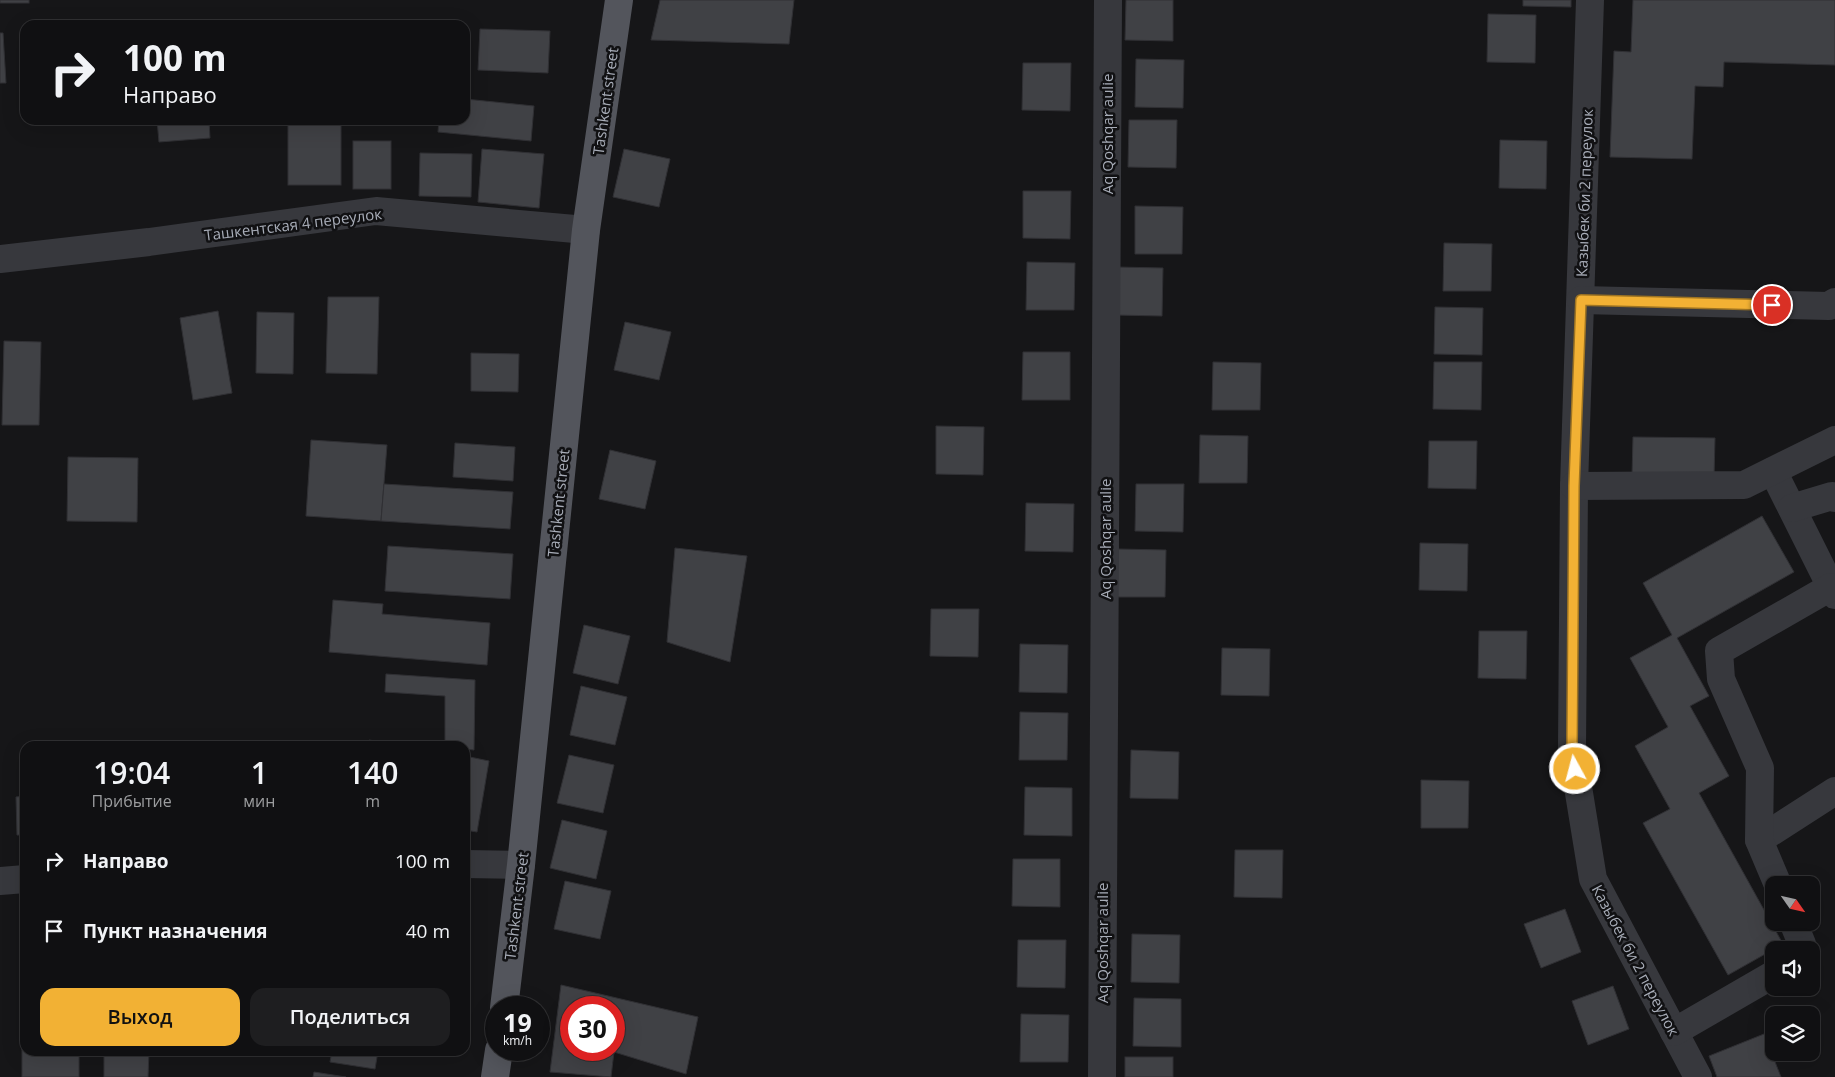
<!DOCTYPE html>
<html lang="ru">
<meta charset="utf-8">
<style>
:root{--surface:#101012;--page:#1e1e20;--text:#f1f3f6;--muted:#9c9d9f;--line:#303032;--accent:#f2b134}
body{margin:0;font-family:"Open Sans",sans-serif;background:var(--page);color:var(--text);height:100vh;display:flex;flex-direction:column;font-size:19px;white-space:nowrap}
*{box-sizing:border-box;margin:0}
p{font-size:16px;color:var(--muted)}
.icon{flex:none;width:28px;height:28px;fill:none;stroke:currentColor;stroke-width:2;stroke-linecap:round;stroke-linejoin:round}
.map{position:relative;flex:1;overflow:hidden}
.details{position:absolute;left:20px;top:741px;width:450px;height:315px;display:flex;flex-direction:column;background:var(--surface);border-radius:15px;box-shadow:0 5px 20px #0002,0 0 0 1px var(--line)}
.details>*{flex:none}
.top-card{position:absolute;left:20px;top:20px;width:450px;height:105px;border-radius:15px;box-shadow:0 5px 20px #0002,0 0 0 1px var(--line);background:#101012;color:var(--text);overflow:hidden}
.needle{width:32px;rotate:124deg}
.controls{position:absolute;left:1765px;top:876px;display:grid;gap:10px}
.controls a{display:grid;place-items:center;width:55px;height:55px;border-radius:10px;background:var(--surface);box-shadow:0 5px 20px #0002,0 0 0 1px var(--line);font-size:25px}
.speed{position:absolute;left:485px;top:996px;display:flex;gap:10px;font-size:25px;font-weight:700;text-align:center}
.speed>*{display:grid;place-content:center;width:65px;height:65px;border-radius:50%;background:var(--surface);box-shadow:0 5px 20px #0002,0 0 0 1px var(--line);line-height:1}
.speed small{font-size:12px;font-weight:400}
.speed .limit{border:8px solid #d22;background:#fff;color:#111}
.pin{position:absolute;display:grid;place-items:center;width:42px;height:42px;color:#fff;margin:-21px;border:2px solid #fff;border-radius:50%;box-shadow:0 1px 5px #0007}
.me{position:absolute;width:55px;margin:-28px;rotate:353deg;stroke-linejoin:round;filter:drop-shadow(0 0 4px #0008)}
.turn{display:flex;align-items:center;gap:18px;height:105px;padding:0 20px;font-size:22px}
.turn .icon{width:65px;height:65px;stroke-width:2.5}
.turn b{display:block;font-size:35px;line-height:42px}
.eta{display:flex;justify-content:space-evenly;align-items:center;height:85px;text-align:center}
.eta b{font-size:30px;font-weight:600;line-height:35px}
.primary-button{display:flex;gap:10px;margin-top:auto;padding:10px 20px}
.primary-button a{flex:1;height:58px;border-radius:15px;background:var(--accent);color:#111;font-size:20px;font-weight:600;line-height:58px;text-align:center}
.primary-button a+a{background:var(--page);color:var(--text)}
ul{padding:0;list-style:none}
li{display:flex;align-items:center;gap:15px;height:70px;padding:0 20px}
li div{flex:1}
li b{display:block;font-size:19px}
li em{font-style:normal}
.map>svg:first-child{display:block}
.building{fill:#404145;stroke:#303034;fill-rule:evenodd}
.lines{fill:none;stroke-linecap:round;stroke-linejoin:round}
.minor{stroke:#37383d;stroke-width:28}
.major{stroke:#53555c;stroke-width:28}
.route-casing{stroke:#9d7322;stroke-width:12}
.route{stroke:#f2b134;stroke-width:9}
.labels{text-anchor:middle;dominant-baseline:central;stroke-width:5;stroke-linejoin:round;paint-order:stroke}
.street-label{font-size:15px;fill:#a8adb8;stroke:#111113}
</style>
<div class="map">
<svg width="1835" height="1077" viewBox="0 0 1835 1077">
<rect width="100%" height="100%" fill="#161618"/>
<g class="building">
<rect x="0" y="0" width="29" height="3"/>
<polygon points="660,0 794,0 789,44 651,40"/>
<polygon points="1126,0 1173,0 1173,41 1125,40"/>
<polygon points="1523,0 1571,0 1571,7 1523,6"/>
<polygon points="1633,0 1835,0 1835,65 1724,62 1723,87 1695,86 1692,159 1610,157 1614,51 1631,52"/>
<polygon points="1488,14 1536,15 1535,63 1487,62"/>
<polygon points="480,29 550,31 548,73 478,70"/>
<polygon points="0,33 3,33 6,83 0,83"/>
<polygon points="1136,59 1184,60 1183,108 1135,107"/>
<polygon points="1023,63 1071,63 1070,111 1022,110"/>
<polygon points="465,99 534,106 531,141 438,132 439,120 465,120"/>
<polygon points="157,120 209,120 210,138 159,142"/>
<rect x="288" y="120" width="53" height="65"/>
<polygon points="1129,120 1177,120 1176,168 1128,167"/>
<polygon points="1500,140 1547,141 1546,189 1499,188"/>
<rect x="353" y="141" width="38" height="48"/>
<polygon points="482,149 544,154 539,208 478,202"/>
<polygon points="624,149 670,159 659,207 613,197"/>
<polygon points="420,153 472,154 471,197 419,196"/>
<polygon points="1023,191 1071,191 1070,239 1023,238"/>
<polygon points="1135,206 1183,207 1182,254 1135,254"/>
<polygon points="1444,243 1492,244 1491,291 1443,291"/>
<polygon points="1027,262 1075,263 1074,310 1026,310"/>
<polygon points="1116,267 1163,268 1162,316 1115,315"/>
<polygon points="328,297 379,297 377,374 326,373"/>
<polygon points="1435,307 1483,308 1482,355 1434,354"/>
<polygon points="218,311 232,393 193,400 180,318"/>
<polygon points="257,312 294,313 293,374 256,373"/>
<polygon points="625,322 671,332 659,380 614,370"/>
<polygon points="4,341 41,342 39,425 2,425"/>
<polygon points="1023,352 1070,352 1070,400 1022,400"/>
<polygon points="471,353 519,354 518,392 471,391"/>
<polygon points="1213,362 1261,363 1260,410 1212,410"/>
<polygon points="1434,362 1482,362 1481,410 1433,409"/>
<polygon points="936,426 984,427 983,475 936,474"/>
<polygon points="1200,435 1248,436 1247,483 1199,483"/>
<polygon points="1633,437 1715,438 1714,477 1632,476"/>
<polygon points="311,440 387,445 381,521 306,516"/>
<polygon points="1429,441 1477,441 1476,489 1428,488"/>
<polygon points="455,443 515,447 513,481 453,477"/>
<polygon points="610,450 656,461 645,509 599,499"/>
<polygon points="68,457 138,458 137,522 67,521"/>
<polygon points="384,484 513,492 510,529 381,521"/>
<polygon points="1136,484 1184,484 1183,532 1135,531"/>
<polygon points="1026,503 1074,504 1073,552 1025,551"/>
<polygon points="1762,516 1794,572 1677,638 1709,696 1690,706 1729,776 1699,793 1783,944 1728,975 1643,823 1670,809 1635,746 1668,727 1630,658 1672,635 1643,583"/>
<polygon points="1420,543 1468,544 1467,591 1419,590"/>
<polygon points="388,546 513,554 510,599 385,591"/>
<polygon points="675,548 747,556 730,662 667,642"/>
<polygon points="1118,549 1166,550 1165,597 1117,597"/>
<polygon points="333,600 383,604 382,614 490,623 487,665 329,652"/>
<polygon points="931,609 979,609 978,657 930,656"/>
<polygon points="584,625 630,636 618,684 573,673"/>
<polygon points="1479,631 1527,631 1526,679 1478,678"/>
<polygon points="1020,644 1068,645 1067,693 1019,692"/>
<polygon points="1222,648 1270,649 1269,696 1221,695"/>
<polygon points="386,674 475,680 474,750 465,749 465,746 445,746 445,696 385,692"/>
<polygon points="581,686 627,697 615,745 570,735"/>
<polygon points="1020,712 1068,713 1067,760 1019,760"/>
<polygon points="369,740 407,746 368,746"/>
<polygon points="1131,750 1179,752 1178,799 1130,798"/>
<polygon points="569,755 614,765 603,813 557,803"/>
<polygon points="465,756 489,761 477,832 465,830"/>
<polygon points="1421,780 1469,781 1468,828 1421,828"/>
<polygon points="1025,787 1072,788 1072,836 1024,835"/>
<polygon points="25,796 25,835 17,835 16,797"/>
<polygon points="562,820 607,831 596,879 550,868"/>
<polygon points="1235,850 1283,850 1282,898 1234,897"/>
<polygon points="1013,859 1060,859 1060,907 1012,906"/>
<polygon points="565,881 611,891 600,939 554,929"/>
<polygon points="1565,909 1581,952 1541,968 1524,924"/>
<polygon points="1132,934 1180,935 1179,983 1131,982"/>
<polygon points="1018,940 1066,940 1065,988 1017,987"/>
<path d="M 561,985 L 698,1017 L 686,1074 L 614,1052 L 611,1077 L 550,1072 ZM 571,1008 L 614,1008 L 614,1050 L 571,1050 Z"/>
<polygon points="1613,986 1629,1029 1588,1045 1572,1001"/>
<polygon points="1134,998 1181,999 1181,1047 1133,1046"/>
<polygon points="1021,1014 1069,1015 1068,1062 1020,1062"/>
<polygon points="22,1030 25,1030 25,1051 79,1051 79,1077 22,1077"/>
<polygon points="1764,1034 1781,1077 1717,1077 1709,1056"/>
<polygon points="104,1051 149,1051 148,1077 104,1077"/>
<polygon points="332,1051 378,1051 375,1069 330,1062"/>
<rect x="1125" y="1057" width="48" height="20"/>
<polygon points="314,1072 346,1077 313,1077"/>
</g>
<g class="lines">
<g class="minor">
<polyline points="1590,0 1574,486 1572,750 1593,879 1698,1077"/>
<polyline points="0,259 149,242 376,211 586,230"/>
<polyline points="1581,300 1829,306 1835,302"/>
<polyline points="1773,471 1835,595"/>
<polyline points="1574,486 1744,485 1835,440"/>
<polyline points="1792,508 1832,496 1835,498"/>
<polyline points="1759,840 1835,791"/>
<polyline points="465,864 521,865"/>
<polyline points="0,881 25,879"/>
<polyline points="1778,885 1759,840 1760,768 1721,679 1719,651 1831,587"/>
<polyline points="1793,922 1802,944 1799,950"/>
<polyline points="1674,1032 1774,974"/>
<polyline points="1102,1077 1108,0"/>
</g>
<g class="major">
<polyline points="504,1008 521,865 586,230 619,0"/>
<polyline points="495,1077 499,1050"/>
</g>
</g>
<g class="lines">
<g class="route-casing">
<polyline id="route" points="1575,769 1572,750 1574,486 1581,300 1772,305"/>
</g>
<use href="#route" class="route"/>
</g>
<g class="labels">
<g class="street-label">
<text transform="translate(605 101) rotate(-82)">Tashkent street</text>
<text transform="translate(1107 134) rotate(-90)">Aq Qoshqar aulie</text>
<text transform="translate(1584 193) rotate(-88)">Казыбек би 2 переулок</text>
<text transform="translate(293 224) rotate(-7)">Ташкентская 4 переулок</text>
<text transform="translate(558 503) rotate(-84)">Tashkent street</text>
<text transform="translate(1105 539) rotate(-90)">Aq Qoshqar aulie</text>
<text transform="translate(516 906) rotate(-83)">Tashkent street</text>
<text transform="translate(1102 943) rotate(-90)">Aq Qoshqar aulie</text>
<text transform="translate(1636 960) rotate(62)">Казыбек би 2 переулок</text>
</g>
</g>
</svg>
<div class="controls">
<a><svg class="needle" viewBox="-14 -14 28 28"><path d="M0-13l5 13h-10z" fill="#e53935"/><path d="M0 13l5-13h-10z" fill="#9c9d9f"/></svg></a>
<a><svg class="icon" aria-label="sound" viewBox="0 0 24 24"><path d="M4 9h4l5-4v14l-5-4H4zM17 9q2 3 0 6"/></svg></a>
<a><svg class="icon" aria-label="layers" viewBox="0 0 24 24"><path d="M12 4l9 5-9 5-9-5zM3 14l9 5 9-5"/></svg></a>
</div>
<div class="speed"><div>19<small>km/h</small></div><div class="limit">30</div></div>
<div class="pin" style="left:1772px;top:305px;background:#d93025"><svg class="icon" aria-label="arrive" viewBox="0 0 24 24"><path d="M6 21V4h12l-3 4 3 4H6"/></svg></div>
<svg class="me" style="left:1575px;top:769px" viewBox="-20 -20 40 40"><circle r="17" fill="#f2b134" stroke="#fff" stroke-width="3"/><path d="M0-11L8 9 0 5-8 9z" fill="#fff"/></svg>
<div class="top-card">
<div class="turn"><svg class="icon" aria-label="right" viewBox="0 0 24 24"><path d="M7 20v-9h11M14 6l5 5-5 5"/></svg><div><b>100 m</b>Направо</div></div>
</div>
<section class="details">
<div class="eta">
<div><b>19:04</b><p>Прибытие</p></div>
<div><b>1</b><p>мин</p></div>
<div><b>140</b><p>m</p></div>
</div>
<ul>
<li><svg class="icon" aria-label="right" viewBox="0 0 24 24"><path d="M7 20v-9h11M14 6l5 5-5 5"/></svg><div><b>Направо</b></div><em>100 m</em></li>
<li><svg class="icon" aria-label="arrive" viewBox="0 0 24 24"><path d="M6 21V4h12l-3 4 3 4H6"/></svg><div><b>Пункт назначения</b></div><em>40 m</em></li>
</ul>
<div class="primary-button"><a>Выход</a><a>Поделиться</a></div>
</section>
</div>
